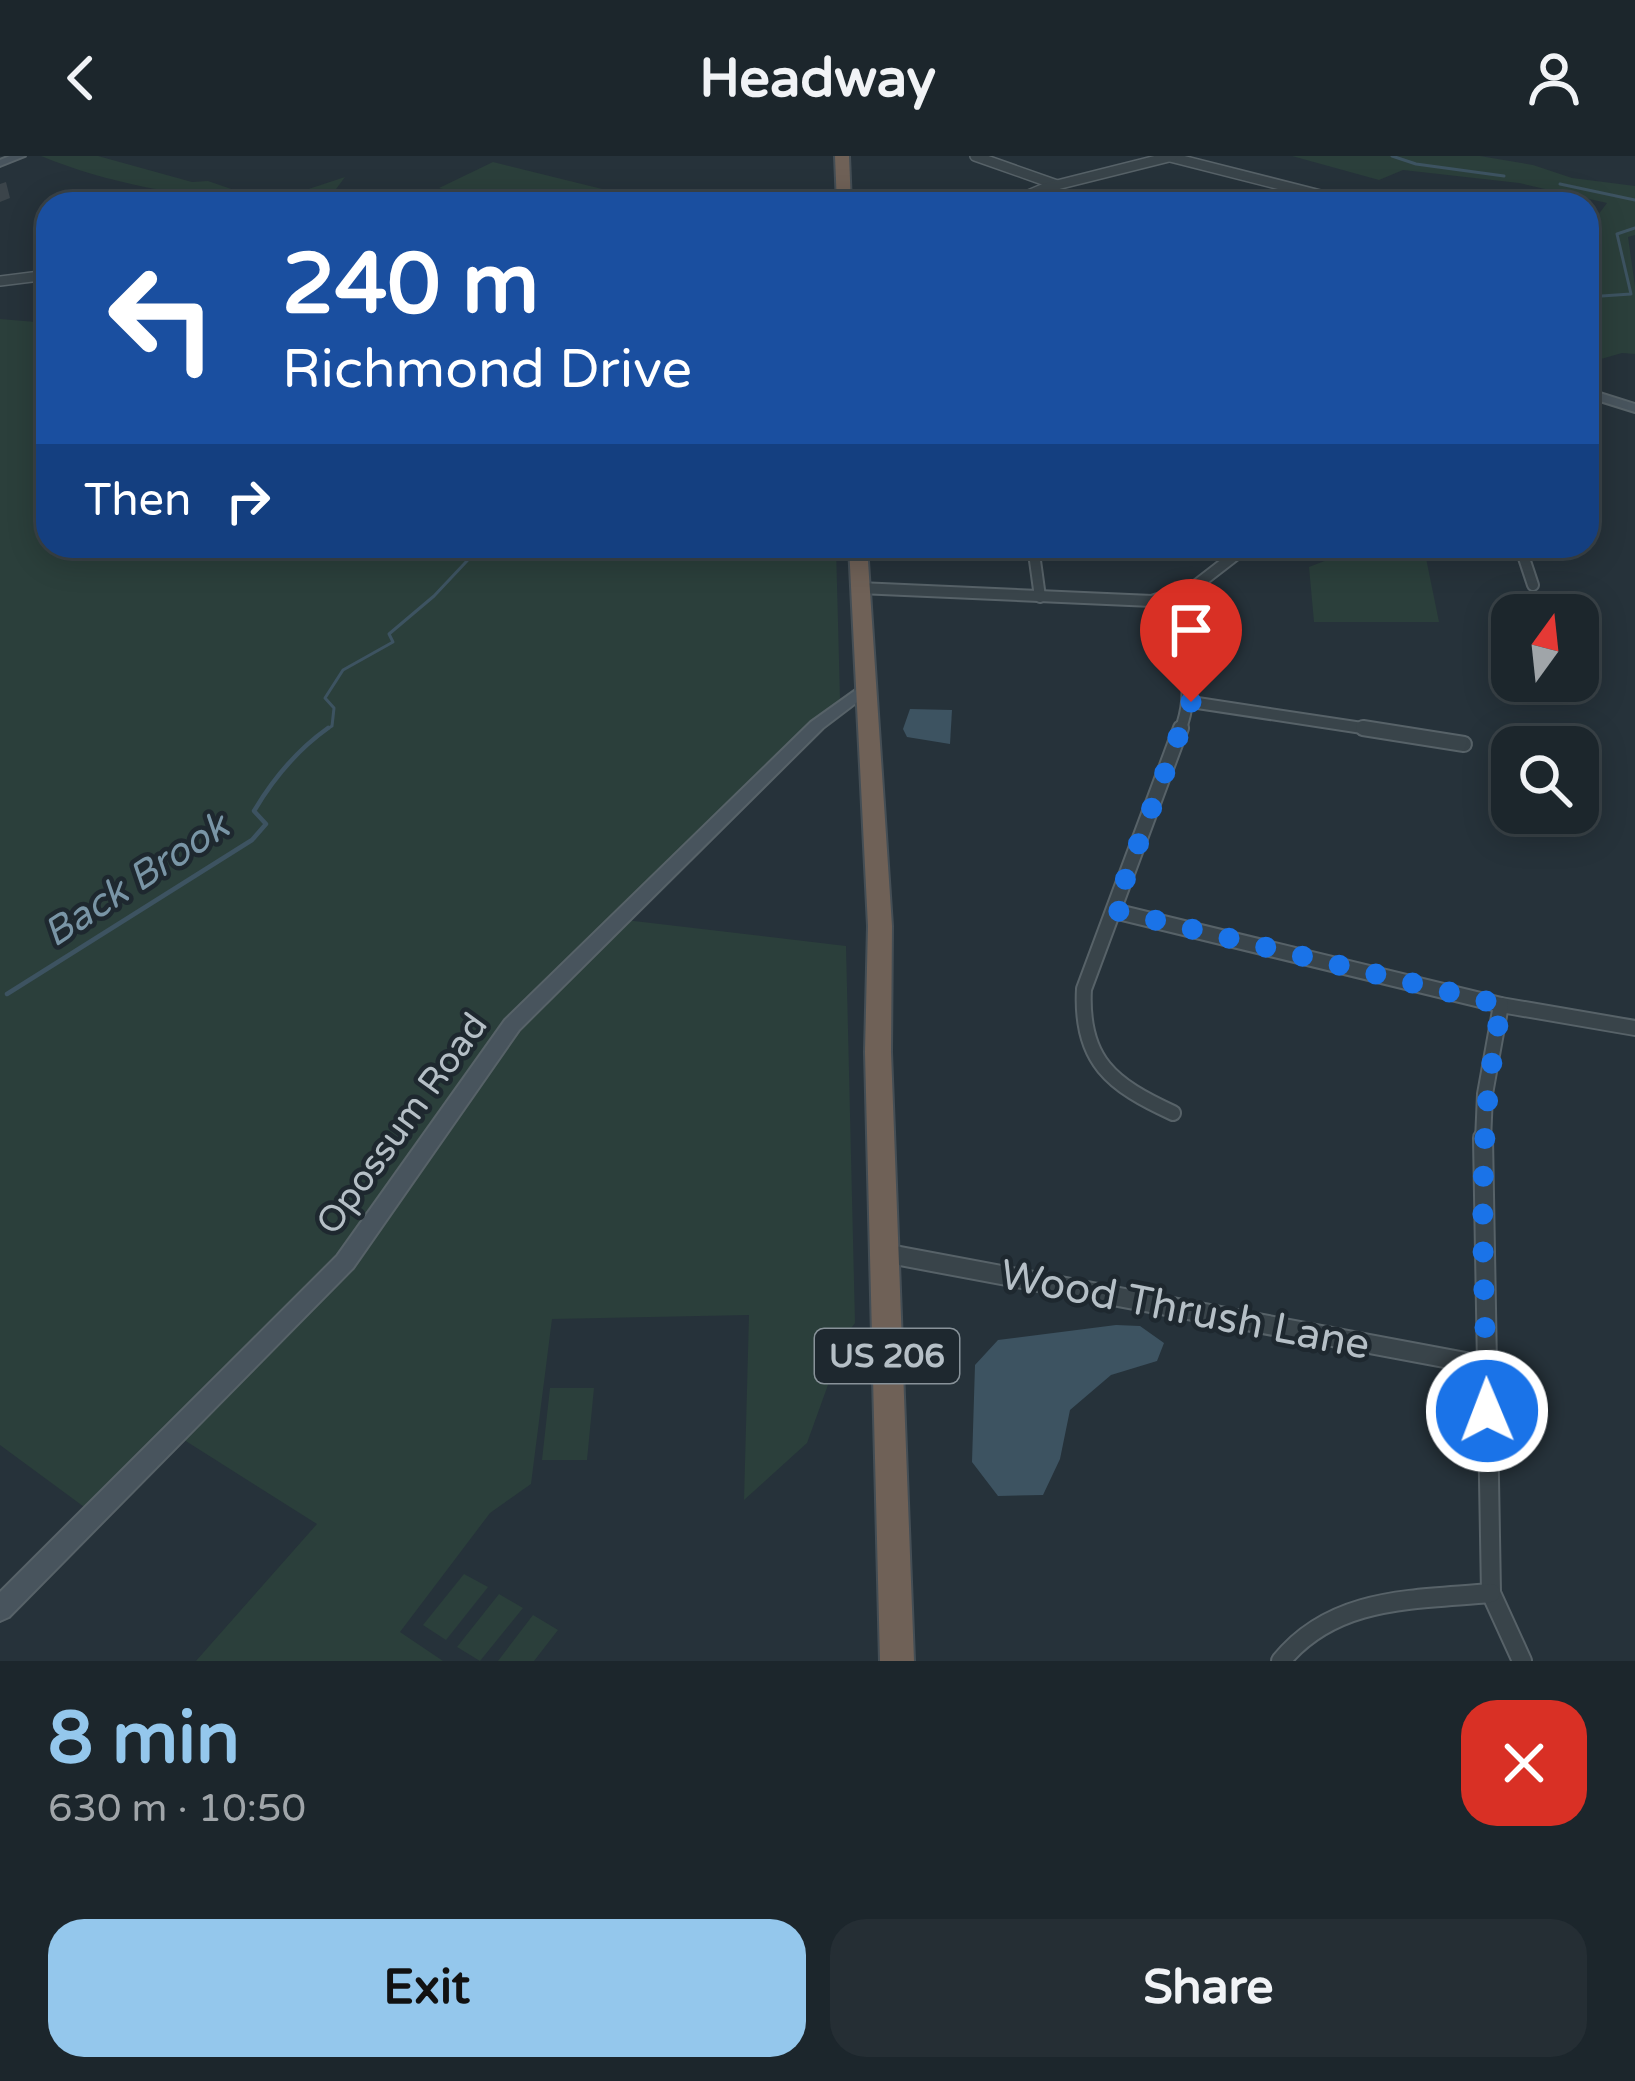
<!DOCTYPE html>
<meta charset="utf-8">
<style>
:root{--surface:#1c262c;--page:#252e34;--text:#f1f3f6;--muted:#a0a5a9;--line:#3a4348;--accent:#94c7ec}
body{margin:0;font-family:"Varela Round",sans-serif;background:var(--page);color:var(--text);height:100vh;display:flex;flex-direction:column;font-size:45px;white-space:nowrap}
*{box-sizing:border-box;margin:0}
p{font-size:39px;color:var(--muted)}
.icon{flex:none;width:66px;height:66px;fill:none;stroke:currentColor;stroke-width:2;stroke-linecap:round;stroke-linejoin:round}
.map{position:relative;height:1505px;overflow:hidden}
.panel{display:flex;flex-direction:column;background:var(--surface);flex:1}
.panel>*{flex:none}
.banner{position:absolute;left:36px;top:36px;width:1563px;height:366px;border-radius:36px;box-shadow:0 6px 30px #0003,0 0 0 3px var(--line);background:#1a4fa0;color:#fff;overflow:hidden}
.needle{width:78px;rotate:15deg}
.controls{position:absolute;left:1491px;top:438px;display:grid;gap:24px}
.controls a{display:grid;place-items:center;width:108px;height:108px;border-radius:24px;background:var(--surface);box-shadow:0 6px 30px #0003,0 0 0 3px var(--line);font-size:60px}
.pin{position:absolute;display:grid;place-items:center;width:102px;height:102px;color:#fff;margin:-123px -51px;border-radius:50% 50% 50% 0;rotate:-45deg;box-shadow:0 0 12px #0007}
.pin .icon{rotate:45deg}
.me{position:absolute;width:132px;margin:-66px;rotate:359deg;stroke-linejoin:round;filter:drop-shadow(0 0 9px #0008)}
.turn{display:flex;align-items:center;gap:42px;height:252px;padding:0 48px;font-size:54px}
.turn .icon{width:156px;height:156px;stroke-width:2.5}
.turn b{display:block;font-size:84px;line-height:102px}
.then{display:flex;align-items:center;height:114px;padding:0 48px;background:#0003;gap:24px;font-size:45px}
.round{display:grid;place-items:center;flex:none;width:126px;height:126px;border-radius:36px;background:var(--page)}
.headline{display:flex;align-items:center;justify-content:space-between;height:204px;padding:0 48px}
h1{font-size:72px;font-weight:700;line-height:90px;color:var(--accent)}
.button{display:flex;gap:24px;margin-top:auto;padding:24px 48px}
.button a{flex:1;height:138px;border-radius:36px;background:var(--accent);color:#111;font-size:48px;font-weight:700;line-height:138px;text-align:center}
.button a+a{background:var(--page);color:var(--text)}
header{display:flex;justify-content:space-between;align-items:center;height:156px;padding:0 48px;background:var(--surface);font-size:54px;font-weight:700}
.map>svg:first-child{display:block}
.green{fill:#2b3f3b}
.water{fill:#3d5361}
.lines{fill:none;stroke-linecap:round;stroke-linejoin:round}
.stream-far1{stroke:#3d5361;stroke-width:3}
.stream{stroke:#3d5361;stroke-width:4.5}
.street-far3-casing{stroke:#576268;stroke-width:12}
.street-far2-casing{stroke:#576268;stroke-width:14}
.street-far1-casing{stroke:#576268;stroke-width:18}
.street-casing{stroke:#576268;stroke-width:22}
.secondary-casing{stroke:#576268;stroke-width:4}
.highway-casing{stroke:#444e55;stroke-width:4}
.street-far3{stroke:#39444a;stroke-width:9}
.street-far2{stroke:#39444a;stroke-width:10}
.street-far1{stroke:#39444a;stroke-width:14}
.street{stroke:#39444a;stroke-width:18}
.secondary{fill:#48545d;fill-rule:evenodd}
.highway{fill:#6f6157;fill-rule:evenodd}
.shaded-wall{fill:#3b444a}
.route{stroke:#1a73e8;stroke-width:21;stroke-dasharray:0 37.8}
.labels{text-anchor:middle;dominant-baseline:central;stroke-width:9;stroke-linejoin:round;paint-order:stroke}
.shield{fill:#1e282f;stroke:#889299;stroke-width:3}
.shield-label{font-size:33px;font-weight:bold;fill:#b5bfc6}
.street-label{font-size:36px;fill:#b5bfc6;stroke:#1e282f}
.water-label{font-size:39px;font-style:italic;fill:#7995a6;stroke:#1e282f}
.near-street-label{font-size:42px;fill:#b5bfc6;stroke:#1e282f}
</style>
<header><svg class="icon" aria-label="back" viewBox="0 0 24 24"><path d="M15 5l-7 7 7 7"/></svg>Headway<svg class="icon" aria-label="person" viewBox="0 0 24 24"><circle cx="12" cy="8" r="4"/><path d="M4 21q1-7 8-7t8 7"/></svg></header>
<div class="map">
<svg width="1635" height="1505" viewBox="0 0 1635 1505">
<rect width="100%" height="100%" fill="#26323a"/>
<g class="green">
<path d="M 41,0 L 98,0 L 192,26 L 208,25 L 269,46 L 345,21 L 325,48 C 233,48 128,36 41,0 Z"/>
<polygon points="1292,0 1480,0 1533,9 1572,22 1635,30 1635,79 1628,81 1635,130 1635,198 1622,197 1587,207 1587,64 1595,63 1607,47 1519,27 1403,14 1379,24"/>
<polygon points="493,6 663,48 485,48 490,45 439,32"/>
<polygon points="0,163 48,167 48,390 836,390 840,543 617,763 846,790 855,1167 846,1179 807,1287 744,1344 749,1159 552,1163 531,1328 490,1357 400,1476 443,1505 196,1505 317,1368 170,1275 91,1356 0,1289"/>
<polygon points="1363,390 1414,390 1426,402 1439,466 1314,466 1309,411"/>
<polygon points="550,1232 594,1232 587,1304 542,1304"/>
<polygon points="464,1418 488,1431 446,1484 423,1469"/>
<polygon points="499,1438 523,1452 480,1505 457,1491"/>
<polygon points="533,1459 558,1474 534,1505 498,1505"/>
</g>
<g class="water">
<polygon points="910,553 952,554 950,588 907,581 903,573"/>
<polygon points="1116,1169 1140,1170 1164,1187 1157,1205 1111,1219 1070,1254 1060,1303 1043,1339 998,1340 972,1306 975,1209 998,1184"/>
</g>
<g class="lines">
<g class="stream-far1">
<polyline points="1392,0 1416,8 1504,20"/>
<polyline points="1560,28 1635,44"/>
<polyline points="1587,141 1631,138 1617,78 1635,72"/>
<polyline points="531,390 561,395 581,390"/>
<polyline points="324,575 332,570 334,552 325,542 343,514 393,486 389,478 434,440 481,390"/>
</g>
<path class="stream" d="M 7,838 L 252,684 L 266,668 L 254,655 C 273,623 297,594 328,572"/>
<g class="street-far3-casing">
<g id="street-far3">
<polyline points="975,0 1057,29"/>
<polyline points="1170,1 1356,48"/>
<polyline points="1007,48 1045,32 1173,0"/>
<polyline points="0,125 48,119"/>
</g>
</g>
<g class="street-far2-casing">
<g id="street-far2">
<polyline points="1033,390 1040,441"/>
<polyline points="1520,390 1533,429"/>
<polyline points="859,432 1152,445 1194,431 1247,390"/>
<path d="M 1152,445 C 1177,492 1200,522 1180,575"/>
<polyline points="1191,546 1382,575"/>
</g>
</g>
<g class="street-far1-casing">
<g id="street-far1">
<polyline points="1363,572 1464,588"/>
<polyline points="1114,755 1501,849 1635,872"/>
<path d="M 1173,957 C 1112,929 1080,905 1084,833 L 1181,572"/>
<polyline points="1483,985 1485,938 1501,849"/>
</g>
</g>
<g class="street-casing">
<g id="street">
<polyline points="1483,982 1491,1437 1522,1505"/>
<polyline points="884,1097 1487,1210"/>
<path d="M 1281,1505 C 1334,1440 1414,1444 1491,1437"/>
</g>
</g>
<g class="secondary-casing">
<g id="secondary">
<polygon points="10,0 25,0 0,10 0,4"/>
<polygon points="840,38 925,38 986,48 844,43 839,40"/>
<polygon points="1587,233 1635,248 1635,256 1587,241"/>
<polygon points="867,526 875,531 873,534 823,572 519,874 353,1112 9,1461 0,1465 0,1436 337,1100 505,864 811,566"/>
</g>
</g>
<g class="highway-casing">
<g id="highway">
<polygon points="835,0 849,0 851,48 837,48"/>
<polygon points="849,390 867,390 892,770 891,896 914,1505 880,1505 865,896 868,770"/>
</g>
</g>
<use href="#street-far3" class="street-far3"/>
<use href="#street-far2" class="street-far2"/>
<use href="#street-far1" class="street-far1"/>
<use href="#street" class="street"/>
<use href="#secondary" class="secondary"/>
<use href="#highway" class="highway"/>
</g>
<polygon class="shaded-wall" points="6,26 10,42 0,46 0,28"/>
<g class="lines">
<path class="route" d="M 1191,546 L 1114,754 L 1502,849 C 1473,983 1485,1119 1487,1255"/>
</g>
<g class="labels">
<rect class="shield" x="815" y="1173" width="144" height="54" rx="9"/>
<g class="shield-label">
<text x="887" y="1200">US 206</text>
</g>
<g class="street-label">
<text transform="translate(402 968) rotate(-54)">Opossum Road</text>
</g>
<g class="water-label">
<text transform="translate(136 724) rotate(-33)">Back Brook</text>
</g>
<g class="near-street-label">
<text transform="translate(1185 1154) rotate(11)">Wood Thrush Lane</text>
</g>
</g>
</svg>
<div class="controls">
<a><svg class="needle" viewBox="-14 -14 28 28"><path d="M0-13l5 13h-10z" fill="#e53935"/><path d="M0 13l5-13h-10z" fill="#a0a5a9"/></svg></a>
<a><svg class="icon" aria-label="search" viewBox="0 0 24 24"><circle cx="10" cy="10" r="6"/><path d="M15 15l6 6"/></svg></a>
</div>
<div class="pin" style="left:1191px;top:546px;background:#d93025"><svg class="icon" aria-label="arrive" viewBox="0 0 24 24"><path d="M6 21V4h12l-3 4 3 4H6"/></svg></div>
<svg class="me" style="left:1487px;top:1255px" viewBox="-20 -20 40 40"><circle r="17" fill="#1a73e8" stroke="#fff" stroke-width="3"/><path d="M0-11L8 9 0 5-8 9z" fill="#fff"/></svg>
<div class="banner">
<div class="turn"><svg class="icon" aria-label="left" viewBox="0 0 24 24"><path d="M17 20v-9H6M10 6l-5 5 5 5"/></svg><div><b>240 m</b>Richmond Drive</div></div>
<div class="then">Then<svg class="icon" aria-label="right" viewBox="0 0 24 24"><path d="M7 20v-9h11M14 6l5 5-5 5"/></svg></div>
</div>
</div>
<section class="panel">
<div class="headline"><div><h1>8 min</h1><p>630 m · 10:50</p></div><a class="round" style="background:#d93025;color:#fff"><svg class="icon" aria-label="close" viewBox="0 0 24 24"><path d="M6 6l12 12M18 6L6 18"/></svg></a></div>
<div class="button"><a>Exit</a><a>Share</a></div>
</section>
